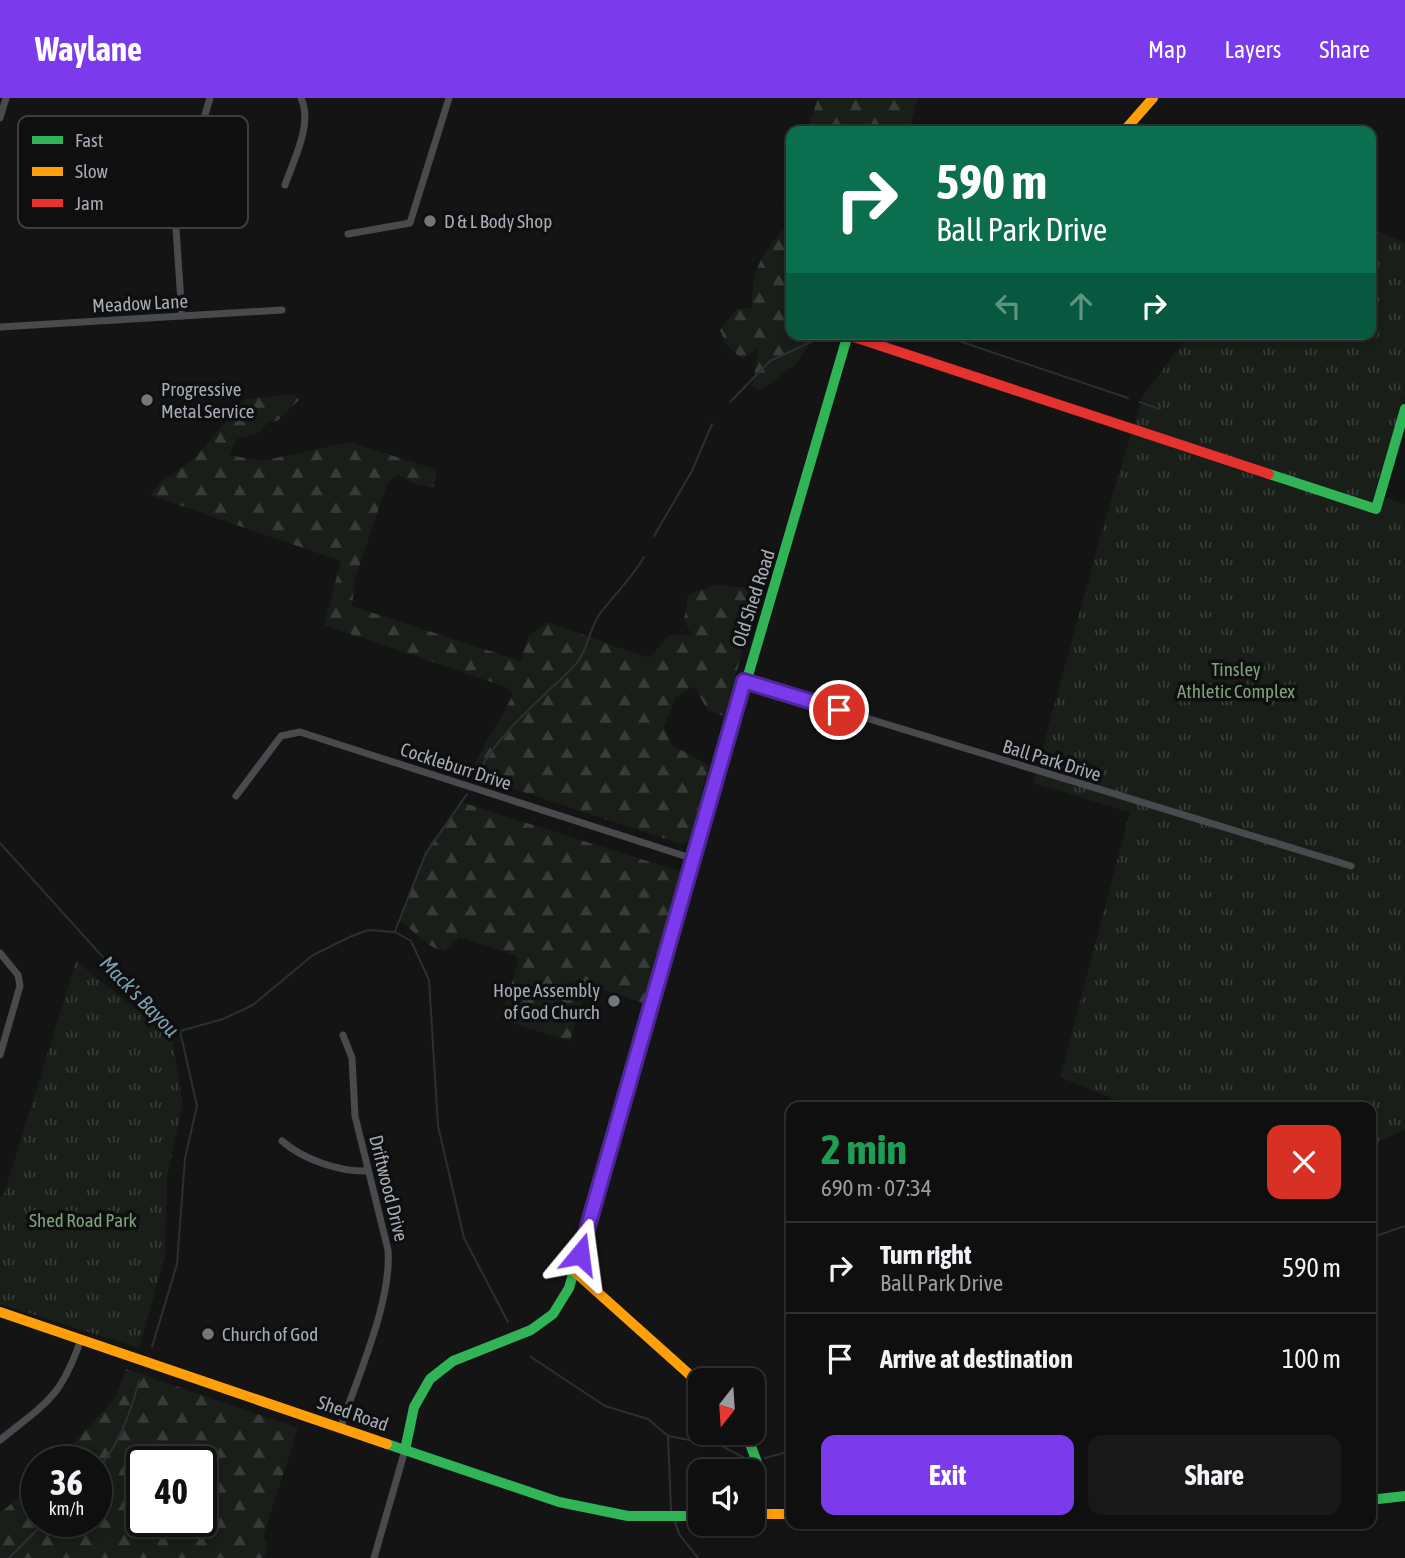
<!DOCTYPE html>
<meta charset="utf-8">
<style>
:root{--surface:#0f0f10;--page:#181819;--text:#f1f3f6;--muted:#9b9c9f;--line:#2f2f30;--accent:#7c3aed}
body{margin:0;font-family:"Asap Condensed",sans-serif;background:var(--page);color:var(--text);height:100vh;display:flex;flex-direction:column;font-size:26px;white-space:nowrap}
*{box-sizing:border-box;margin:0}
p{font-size:23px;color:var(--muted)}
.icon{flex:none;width:38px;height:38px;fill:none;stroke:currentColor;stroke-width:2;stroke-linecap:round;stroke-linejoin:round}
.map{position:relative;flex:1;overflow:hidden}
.panel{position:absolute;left:786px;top:1004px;width:590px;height:427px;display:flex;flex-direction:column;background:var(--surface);border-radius:14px;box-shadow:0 4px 10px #0003,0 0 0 2px var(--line)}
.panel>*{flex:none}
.guide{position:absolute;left:786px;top:28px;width:590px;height:214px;border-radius:14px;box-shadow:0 4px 10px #0003,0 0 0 2px var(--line);background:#0b6e4f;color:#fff;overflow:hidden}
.needle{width:46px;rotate:197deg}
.fabs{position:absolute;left:688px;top:1270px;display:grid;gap:14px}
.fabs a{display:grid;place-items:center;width:77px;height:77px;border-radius:14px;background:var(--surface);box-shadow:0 4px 10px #0003,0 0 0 2px var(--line);font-size:35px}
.speed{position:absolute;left:21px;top:1348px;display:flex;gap:14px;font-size:35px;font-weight:700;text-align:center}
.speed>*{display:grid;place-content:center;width:91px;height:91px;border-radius:50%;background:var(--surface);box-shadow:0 4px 10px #0003,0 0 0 2px var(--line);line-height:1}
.speed small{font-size:18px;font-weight:400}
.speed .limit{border:4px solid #111;border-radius:10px;background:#fff;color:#111}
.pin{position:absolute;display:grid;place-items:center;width:60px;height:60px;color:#fff;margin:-30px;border:4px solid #fff;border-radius:50%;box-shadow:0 2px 7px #0007}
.me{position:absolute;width:77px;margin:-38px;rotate:16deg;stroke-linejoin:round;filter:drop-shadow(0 0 5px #0008)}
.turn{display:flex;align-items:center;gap:24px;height:147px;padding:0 35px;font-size:32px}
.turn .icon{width:91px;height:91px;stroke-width:2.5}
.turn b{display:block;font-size:49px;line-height:60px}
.lanes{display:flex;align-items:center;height:66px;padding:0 35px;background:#0003;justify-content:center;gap:35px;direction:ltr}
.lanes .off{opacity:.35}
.round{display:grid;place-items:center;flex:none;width:74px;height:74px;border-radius:14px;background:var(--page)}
.head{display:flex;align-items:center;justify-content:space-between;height:119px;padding:0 35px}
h1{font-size:42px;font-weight:700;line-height:52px;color:#1e9e55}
.button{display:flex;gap:14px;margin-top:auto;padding:14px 35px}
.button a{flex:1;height:80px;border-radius:14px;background:var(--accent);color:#fff;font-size:28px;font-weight:700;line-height:80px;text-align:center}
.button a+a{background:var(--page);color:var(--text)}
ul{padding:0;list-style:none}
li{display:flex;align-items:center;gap:21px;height:91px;padding:0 35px;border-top:2px solid var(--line)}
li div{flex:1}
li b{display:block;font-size:26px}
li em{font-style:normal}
header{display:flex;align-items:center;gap:42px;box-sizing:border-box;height:98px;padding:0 35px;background:var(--accent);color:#fff}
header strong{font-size:33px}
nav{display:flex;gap:38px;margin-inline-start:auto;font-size:24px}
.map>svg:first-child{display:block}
.forest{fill:url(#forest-firs);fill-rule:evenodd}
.park{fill:url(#park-tufts)}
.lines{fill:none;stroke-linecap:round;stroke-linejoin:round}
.stream{stroke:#283136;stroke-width:2}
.street{stroke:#494a4d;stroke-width:7}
.fast{stroke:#30b455;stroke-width:10}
.slow{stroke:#ff9f0a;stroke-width:10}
.jam{stroke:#e5322d;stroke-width:10}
.route-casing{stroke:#51269a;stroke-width:18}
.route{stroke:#7c3aed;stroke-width:12}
.poi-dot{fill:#72777e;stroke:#0f0f10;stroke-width:2.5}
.labels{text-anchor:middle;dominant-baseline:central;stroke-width:7;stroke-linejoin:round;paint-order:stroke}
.poi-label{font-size:19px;fill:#a5acb6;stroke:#0f0f10;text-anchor:start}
.street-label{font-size:19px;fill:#a5acb6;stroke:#0f0f10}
.park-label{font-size:19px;fill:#7fa17c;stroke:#0f0f10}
.water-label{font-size:21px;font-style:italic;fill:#7c9fb1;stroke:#0f0f10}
.key{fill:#0f0f10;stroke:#3c3e42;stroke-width:2}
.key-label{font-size:19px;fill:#a5acb6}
</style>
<header>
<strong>Waylane</strong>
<nav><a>Map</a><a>Layers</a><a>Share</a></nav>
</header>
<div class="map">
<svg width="1405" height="1460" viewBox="0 0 1405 1460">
<defs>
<pattern id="forest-firs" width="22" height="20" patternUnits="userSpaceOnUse" patternTransform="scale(1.75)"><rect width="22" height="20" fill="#191e19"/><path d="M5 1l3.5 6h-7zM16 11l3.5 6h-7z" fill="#373c38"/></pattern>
<pattern id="park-tufts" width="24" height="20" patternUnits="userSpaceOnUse" patternTransform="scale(1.75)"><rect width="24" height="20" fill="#191e19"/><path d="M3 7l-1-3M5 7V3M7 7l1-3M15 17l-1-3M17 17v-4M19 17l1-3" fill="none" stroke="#373c38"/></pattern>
</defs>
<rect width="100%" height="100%" fill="#141415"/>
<g class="forest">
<polygon points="818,0 918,0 908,33 807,33"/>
<path d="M 791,78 L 791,236 L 822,236 L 813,242 L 796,266 L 761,292 L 752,289 L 759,249 L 742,261 L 726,246 L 720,232 L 737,211 L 752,210 C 752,170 760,160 785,129 L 783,101 Z"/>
<polygon points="295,296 299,302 277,323 267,325 261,334 237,341 229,357 262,363 350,344 437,372 434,389 417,387 398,377 388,384 355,480 352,508 521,563 528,539 547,524 649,560 669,537 691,536 684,522 688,496 716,487 760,491 724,618 708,613 694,588 675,600 664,630 672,647 709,667 689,743 681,746 517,692 471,672 513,597 506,589 324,527 341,463 150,397 161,384 195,360 245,301"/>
<path d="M 461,704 L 682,774 L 646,906 L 588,887 L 570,943 L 506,923 L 504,910 L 519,862 L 515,857 L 460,839 L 444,853 C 425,849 415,833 399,822 L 425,754 Z"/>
<path d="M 126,1271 L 298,1330 L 263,1439 L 268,1449 L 264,1460 L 0,1460 L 0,1415 L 37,1385 L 37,1423 L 96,1423 L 96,1363 L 58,1363 L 115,1300 ZM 201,1363 L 201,1423 L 142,1423 L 142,1363 Z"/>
</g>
<g class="park">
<polygon points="1370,130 1405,145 1405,299 1376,396 1405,406 1405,1031 1370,1049 1370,1010 1135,1010 1060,979 1130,714 1033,685 1104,425 1143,298 1189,236 1370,236"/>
<polygon points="76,863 172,940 183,1006 167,1079 165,1159 139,1250 0,1206 0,1098 3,1099"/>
</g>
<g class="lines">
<g class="stream">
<polyline points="938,236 1128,300"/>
<polyline points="730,304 770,263 828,236"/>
<polyline points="1139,304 1160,311"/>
<polyline points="654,438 692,373 712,326"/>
<path d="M 476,679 C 500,632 539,604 575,567 C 588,553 589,530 601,514 C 616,495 631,481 644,459"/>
<polyline points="0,745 166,929 180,933 197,1008 185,1060 177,1166 152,1249"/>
<polyline points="395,833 426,755 467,696"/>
<polyline points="180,933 223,921 253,907 313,857 352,838 368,832 395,834 411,843 429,882 438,1028 464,1140 508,1224"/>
<polyline points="1370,1140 1405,1128"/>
<polyline points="531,1259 605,1308 648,1321 668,1338 722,1348 750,1363"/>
<polyline points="668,1338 671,1412"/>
<polyline points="765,1360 791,1353"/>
<path d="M 96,1372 C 119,1349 131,1314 139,1283"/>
<polyline points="675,1424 679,1436 698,1460"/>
<polyline points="9,1460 46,1423"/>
</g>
<g class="street">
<polyline points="0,20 6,0"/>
<path d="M 285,87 C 294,61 313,26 301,0"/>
<polyline points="348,136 410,125 449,0"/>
<polyline points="182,218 175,117 210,0"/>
<polyline points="0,229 282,212"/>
<polyline points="745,583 1351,768"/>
<polyline points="236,698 281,638 300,634 694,761"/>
<polyline points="0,855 18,877 20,888 0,957"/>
<path d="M 282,1043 C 304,1062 340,1074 368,1073"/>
<path d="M 341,1329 C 357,1279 392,1204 388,1152 L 355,1018 L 352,960 L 343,937"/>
<path d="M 0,1342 C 46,1305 61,1300 81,1241"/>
<polyline points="374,1460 405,1352"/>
</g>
<g class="fast">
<polyline points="1269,376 1376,411 1405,311"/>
<polyline points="740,605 848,236"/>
<polyline points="746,1335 758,1367 760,1416"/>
<polyline points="387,1346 559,1404 628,1418 700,1418"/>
<polyline points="405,1352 414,1309 430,1281 453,1263 531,1232 553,1216 569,1190 619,1018"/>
<polyline points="1370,1402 1405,1398"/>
</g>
<g class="slow">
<polyline points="1124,33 1153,0"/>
<polyline points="575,1174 700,1286"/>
<polyline points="0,1214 387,1346"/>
<polyline points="752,1416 791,1416"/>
</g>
<g class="jam">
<polyline points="848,237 1269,376"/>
<polyline points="619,1018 740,605"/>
</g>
</g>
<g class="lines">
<g class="route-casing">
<polyline id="route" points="580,1156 744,583 839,612"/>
</g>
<use href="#route" class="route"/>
</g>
<g class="poi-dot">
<circle cx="430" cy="123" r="7"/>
<circle cx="147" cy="302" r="7"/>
<circle cx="614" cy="903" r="7"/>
<circle cx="208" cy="1236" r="7"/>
</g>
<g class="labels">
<g class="poi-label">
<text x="444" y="123">D &amp; L Body Shop</text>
<text x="161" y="291">Progressive<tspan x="161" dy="22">Metal Service</tspan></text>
<text x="600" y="892" text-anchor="end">Hope Assembly<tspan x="600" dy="22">of God Church</tspan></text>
<text x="222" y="1236">Church of God</text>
</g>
<g class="street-label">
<text transform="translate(140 205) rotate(-3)">Meadow Lane</text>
<text transform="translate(753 500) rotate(-72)">Old Shed Road</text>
<text transform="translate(1052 662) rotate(17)">Ball Park Drive</text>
<text transform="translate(456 668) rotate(18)">Cockleburr Drive</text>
<text transform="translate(389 1090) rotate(76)">Driftwood Drive</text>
<text transform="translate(353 1315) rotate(19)">Shed Road</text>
</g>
<g class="park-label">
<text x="1236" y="571">Tinsley<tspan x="1236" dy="22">Athletic Complex</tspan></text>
<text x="83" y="1122">Shed Road Park</text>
</g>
<g class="water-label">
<text transform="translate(140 898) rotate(46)">Mack's Bayou</text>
</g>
</g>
<rect x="18" y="18" width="230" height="112" rx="10" class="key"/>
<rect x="32" y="38" width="31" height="8" fill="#30b455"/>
<rect x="32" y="69" width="31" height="9" fill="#ff9f0a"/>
<rect x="32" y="101" width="31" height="8" fill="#e5322d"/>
<g class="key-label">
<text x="75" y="49">Fast</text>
<text x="75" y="80">Slow</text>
<text x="75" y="112">Jam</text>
</g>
</svg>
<div class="fabs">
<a><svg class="needle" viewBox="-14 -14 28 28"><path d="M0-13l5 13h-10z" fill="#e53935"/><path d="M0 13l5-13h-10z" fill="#9b9c9f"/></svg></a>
<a><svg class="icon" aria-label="sound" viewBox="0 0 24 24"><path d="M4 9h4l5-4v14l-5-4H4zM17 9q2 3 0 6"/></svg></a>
</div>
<div class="speed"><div>36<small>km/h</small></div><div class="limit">40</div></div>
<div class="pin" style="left:839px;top:612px;background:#d93025"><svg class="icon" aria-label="arrive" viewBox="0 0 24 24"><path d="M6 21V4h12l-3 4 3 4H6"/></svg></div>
<svg class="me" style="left:580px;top:1156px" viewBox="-20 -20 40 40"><path d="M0-17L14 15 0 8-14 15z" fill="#7c3aed" stroke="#fff" stroke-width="4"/></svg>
<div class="guide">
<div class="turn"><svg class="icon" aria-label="right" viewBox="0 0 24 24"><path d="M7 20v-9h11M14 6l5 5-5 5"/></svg><div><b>590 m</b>Ball Park Drive</div></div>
<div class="lanes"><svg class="icon off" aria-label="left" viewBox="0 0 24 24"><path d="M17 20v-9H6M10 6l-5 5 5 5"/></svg><svg class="icon off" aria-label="ahead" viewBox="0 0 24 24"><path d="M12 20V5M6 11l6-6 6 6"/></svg><svg class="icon" aria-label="right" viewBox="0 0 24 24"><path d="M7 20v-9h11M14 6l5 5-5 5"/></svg></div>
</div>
<section class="panel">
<div class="head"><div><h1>2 min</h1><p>690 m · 07:34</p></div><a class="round" style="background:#d93025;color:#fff"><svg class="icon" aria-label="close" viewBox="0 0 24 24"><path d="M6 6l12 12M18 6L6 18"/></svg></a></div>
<ul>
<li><svg class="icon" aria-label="right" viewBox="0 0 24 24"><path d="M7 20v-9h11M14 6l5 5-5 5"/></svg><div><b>Turn right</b><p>Ball Park Drive</p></div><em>590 m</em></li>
<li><svg class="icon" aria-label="arrive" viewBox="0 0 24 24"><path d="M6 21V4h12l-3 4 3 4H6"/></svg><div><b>Arrive at destination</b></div><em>100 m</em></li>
</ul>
<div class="button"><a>Exit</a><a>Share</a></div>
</section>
</div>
